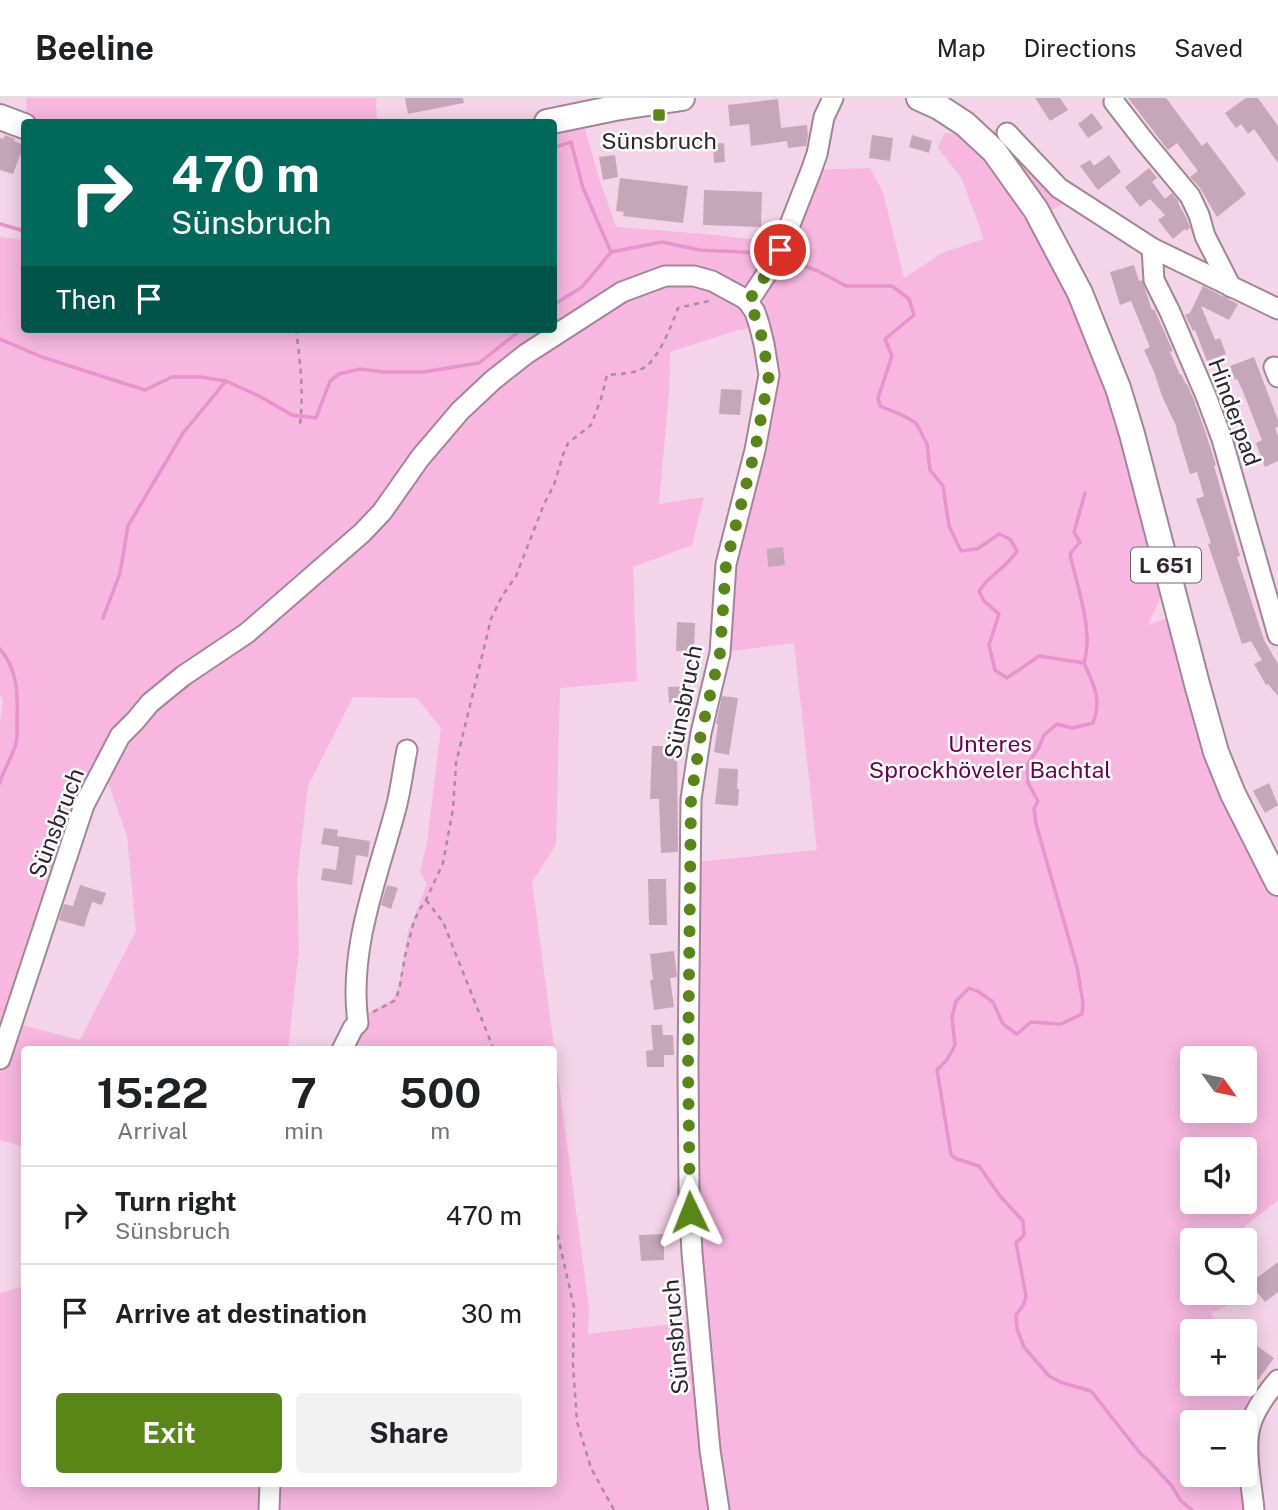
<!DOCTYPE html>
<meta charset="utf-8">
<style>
:root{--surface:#fff;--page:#f2f2f2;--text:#202124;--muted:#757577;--line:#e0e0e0;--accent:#588617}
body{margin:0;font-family:"Public Sans",sans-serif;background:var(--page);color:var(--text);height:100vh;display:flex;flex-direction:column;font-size:26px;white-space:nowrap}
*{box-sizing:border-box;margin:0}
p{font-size:23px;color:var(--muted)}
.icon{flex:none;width:38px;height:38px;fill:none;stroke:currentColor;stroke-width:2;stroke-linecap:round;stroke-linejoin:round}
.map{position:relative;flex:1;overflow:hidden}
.drawer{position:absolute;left:21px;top:948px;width:536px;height:441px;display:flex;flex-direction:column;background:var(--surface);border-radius:7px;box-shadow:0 4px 18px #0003}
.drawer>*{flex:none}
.banner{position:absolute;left:21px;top:21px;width:536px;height:214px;border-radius:7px;box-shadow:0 4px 18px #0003;background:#00695c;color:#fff;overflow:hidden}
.needle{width:46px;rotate:123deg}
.controls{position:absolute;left:1180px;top:948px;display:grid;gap:14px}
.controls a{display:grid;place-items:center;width:77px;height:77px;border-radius:7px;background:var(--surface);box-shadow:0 4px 18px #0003;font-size:35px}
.pin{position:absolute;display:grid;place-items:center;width:60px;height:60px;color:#fff;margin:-30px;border:4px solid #fff;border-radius:50%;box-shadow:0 2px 7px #0007}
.me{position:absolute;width:77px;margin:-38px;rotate:358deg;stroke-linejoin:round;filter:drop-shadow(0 0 5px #0008)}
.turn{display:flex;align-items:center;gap:24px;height:147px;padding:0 35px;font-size:32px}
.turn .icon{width:91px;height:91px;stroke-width:2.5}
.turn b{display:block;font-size:49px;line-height:60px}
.then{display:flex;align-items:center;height:66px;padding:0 35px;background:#0003;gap:14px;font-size:26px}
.eta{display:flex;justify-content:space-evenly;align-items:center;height:119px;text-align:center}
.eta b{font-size:42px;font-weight:700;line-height:49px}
.button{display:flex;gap:14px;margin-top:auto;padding:14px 35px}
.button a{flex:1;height:80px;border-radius:7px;background:var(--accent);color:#fff;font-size:28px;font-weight:700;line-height:80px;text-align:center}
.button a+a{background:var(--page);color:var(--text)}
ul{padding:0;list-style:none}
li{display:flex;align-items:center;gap:21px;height:98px;padding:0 35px;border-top:2px solid var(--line)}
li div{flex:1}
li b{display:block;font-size:26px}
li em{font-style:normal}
header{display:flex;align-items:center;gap:42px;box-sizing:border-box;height:98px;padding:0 35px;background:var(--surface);border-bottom:2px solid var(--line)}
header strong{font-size:33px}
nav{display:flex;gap:38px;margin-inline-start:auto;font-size:24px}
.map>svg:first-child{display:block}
.green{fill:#f7b7e0;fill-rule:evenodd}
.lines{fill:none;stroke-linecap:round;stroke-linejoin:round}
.stream{stroke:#e893cc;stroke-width:3.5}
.building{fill:#c6a7ba}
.minor-casing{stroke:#a38598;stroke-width:23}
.major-casing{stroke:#a38598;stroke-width:28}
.path{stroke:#a68e9d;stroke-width:2.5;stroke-dasharray:5 5;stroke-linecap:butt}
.minor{stroke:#fff;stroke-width:19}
.major{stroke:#fff;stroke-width:24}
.route{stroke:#588617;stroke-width:12;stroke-dasharray:0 21.6}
.poi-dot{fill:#588617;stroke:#fff;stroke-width:2.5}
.labels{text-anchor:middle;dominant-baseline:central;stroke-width:5;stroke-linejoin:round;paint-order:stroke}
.shield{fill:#fff;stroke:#6e666b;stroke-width:2}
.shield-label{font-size:21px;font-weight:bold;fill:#30252c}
.poi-label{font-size:23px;fill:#30252c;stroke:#fff}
.street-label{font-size:23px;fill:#30252c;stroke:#fff}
.park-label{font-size:23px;fill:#690052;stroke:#fff}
</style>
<header>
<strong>Beeline</strong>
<nav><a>Map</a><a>Directions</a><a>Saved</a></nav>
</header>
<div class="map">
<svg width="1278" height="1412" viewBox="0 0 1278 1412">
<rect width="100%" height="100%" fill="#f4d4e8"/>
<g class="green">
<polygon points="26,0 376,0 377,24 33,24 27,22"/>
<polygon points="583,24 598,77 616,129 717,137 780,145 751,193 739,186 735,191 664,176 525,252 387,403 117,637 0,960 0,625 3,603 0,597 0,139 24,142 24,231 553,231 553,31"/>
<polygon points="995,31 1000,33 1071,100 1046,116 991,35"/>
<path d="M 944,35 L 969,37 L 1052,148 L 1127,339 L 1162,496 L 1148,527 L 1170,519 L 1259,764 L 1278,798 L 1278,1102 L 1243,1130 L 1255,1150 L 1244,1159 L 1244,1143 L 1192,1143 L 1192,1195 L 1244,1195 L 1244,1179 L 1257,1195 L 1211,1215 L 1219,1234 L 1192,1234 L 1192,1286 L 1242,1286 L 1255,1313 L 1252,1412 L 721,1412 L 699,1285 L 695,764 L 817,752 L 794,545 L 724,554 L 739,431 L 765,316 L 758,208 L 813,72 L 870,70 L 883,94 L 904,180 L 942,155 L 984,141 L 961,79 L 938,50 ZM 1192,961 L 1244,961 L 1244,1013 L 1192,1013 ZM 1192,1052 L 1244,1052 L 1244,1104 L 1192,1104 ZM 1192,1325 L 1244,1325 L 1244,1377 L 1192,1377 Z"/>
<polygon points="691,181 745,207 739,212 747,223 753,219 758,229 738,232 670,254 669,294 659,406 704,399 692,447 633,469 637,583 560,590 556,747 532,784 589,1210 588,1236 689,1224 694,1287 716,1412 271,1412 272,1386 553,1386 553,952 340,952 359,921 394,900 399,887 408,834 427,786 420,773 427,745 441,630 417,600 353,599 308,688 297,781 299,851 288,952 24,952 24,1049 0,1042 0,969 14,925 80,942 136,833 127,738 104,673 122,640 267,522 495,285 622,198"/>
<polygon points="24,1188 24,1386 267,1386 266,1412 0,1412 0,1195"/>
</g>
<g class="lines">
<g class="stream">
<polyline points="553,50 571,44 583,90 611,154"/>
<polyline points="0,126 24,133"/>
<path d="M 782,160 L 818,173 L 846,188 L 892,188 L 909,201 L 914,217 L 885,241 L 892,258 L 878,300 L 880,308 L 902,317 L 916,325 L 927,346 L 930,372 L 943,388 L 949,428 L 961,453 L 977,451 L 999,436 L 1010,441 L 1017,453 C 1006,470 990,476 979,493 L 984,503 L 999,516 L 989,547 L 995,572 L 1007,580 L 1039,558 L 1084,565 C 1094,587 1102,601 1093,625 L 1072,630 L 1057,626 L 1044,637 L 1038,651 L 1027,667 L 1028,685 L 1038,703 L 1034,711 L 1036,726 L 1077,869 L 1083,905 L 1082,916 L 1061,926 L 1031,924 L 1017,936 L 1003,926 L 993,904 L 979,894 L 969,890 L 956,903 L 952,919 L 955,947 L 947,962 L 937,972 L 951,1057 L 957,1061 L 979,1068 L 1000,1098 L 1023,1123 L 1024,1137 L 1016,1145 L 1026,1198 L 1024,1206 L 1016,1217 L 1017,1231 L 1024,1249 L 1049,1278 L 1060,1284 L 1091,1293 L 1140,1355 L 1150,1364 L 1172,1388 L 1180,1402 L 1192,1412"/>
<polyline points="553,207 582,189 611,154 662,144 700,152 742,154 771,157"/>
<polyline points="0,241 42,259 145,292 172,279 201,279 226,283 259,298 292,317 316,320 330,283 339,276 360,271 383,274 423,274 479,265 522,231"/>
<polyline points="103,520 120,475 128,428 183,335 226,283"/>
<path d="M 0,551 C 18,571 18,598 17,623 C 17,630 18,638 16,645 C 13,659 3,671 0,685"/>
<path d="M 1084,565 C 1094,533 1077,489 1070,456 L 1080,444 L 1074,434 L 1085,395"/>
</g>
</g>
<g class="building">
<polygon points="405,0 463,0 464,5 408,16"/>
<polygon points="1035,0 1060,0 1068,12 1050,23"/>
<polygon points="1128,0 1166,0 1202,48 1207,44 1246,96 1217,119 1200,90 1190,79 1198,73 1177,45 1168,52"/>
<polygon points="1246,0 1258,0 1278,28 1278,65 1254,31 1248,36 1241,26 1236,30 1225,15"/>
<polygon points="778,1 781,30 807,27 808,38 806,48 788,50 787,43 751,48 749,26 730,28 728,7"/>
<polygon points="1092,15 1103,30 1088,40 1078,26"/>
<polygon points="5,37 15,41 14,43 24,47 13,76 0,72 0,40 3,41"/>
<polygon points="872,37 893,40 890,63 869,60"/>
<polygon points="912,37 932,43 929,55 909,49"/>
<polygon points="724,45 725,64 714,65 713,46"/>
<polygon points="615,57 618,79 603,82 599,59"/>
<polygon points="1109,57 1121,74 1098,92 1080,68 1090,62 1094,68"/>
<polygon points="1149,70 1157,80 1152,84 1165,101 1172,95 1179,104 1178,105 1187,121 1190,130 1186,133 1185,131 1173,141 1158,122 1165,117 1150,101 1140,109 1125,89"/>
<polygon points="620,80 688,88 683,125 623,118 624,114 616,113"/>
<polygon points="704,92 762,94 761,129 703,127"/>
<polygon points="1134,167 1139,183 1142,182 1152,212 1154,211 1173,253 1170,254 1180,277 1181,276 1186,286 1187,286 1194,302 1206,336 1216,367 1214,368 1240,458 1237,459 1264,542 1278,566 1278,598 1268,586 1266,587 1254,566 1262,562 1251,543 1242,546 1208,446 1211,445 1196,401 1204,398 1197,374 1190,376 1176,330 1177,330 1162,298 1154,274 1144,252 1150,249 1131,203 1120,207 1110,174"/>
<polygon points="1203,188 1238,206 1229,222 1201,208 1215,242 1220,240 1226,256 1207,263 1195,232 1193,233 1185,217 1190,215"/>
<polygon points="1254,259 1278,322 1278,329 1275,330 1278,338 1278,363 1265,369 1256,345 1262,342 1242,291 1237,281 1235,282 1230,268"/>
<polygon points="721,291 742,292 740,317 719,316"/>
<polygon points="783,449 785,467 768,469 767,451"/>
<polygon points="677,524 695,525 694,554 676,553"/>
<polygon points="691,588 692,604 669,605 668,589"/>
<polygon points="722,598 738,600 729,657 714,654 718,626 716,626 718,617"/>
<polygon points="652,648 677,648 678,754 661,755 659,701 650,701"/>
<polygon points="719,670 738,671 737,691 739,691 738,708 715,706"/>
<polygon points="1269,685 1278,707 1265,715 1253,693"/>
<polygon points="324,730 338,732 337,738 370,743 368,759 356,757 352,787 321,782 323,770 336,772 339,749 321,746"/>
<polygon points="648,781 666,781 667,827 649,827"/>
<polygon points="80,787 106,795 102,807 92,804 84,829 59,822 64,806 73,808"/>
<polygon points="387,787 398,790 391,811 381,807"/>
<polygon points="674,853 677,879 670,880 674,909 654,912 650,882 653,882 650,856"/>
<polygon points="651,927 662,927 663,937 673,937 674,957 664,957 664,969 647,969 646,953 653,952"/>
<polygon points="664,1136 664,1162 641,1163 639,1137"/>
<polygon points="1278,1164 1278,1194 1265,1204 1250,1185"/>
<polygon points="1257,1248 1274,1260 1258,1282 1244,1272 1244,1251 1252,1256"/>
</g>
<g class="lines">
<g class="minor-casing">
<g id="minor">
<polyline points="1114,4 1145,44 1190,98 1199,117 1205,138 1231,189"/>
<polyline points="1007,35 1059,90 1152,150 1278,211"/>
<polyline points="1152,150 1154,182 1170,214 1206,298 1222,341 1278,537"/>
<polyline points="748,204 771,169 780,152 811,73 817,56 824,19 833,0"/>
<polyline points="1274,269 1278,279"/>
<path d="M 342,952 L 353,930 L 358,925 C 348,851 377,781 396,710 C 401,691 403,671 407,652"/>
<polyline points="0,961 84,707 120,638 135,623 150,605 183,578 247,535 362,435 382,414 420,360 460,313 493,282 526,256 622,194 665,178 694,178 712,183 747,202 755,214 759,226 764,246 769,277 755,352 726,466 720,555 701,635 691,701 688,968 689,1093 692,1155 710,1352 719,1412"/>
<polyline points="269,1412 270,1386"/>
<path d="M 1254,1412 C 1252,1388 1244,1353 1250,1329 C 1254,1312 1267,1295 1278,1282"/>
</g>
</g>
<g class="major-casing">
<g id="major">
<polyline points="919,0 939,9 965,26 994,53 1036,112 1080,195 1118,290 1132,336 1197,586 1216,654 1233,696 1278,785"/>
<polyline points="0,19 24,28"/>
<polyline points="547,24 615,10 682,0"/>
</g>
</g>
<g class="path">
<path d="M 296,231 C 300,262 304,295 300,326"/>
<polyline points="426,802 443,824 494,952"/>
<path d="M 373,914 L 396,902 L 400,887 L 405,858 L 414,823 L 420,811 L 426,802 L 443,765 L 453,711 L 456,665 L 491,521 L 502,498 L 516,478 L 544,406 L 554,387 L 563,357 L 568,345 L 591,327 L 601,301 L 607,277 C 619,276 635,276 645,269 C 659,260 672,226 678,210 L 713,202"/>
<polyline points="553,1117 574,1209 573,1266 577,1324 591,1370 614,1412"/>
</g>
<use href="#minor" class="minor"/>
<use href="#major" class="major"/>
</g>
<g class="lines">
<polyline class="route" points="690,1114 688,968 691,701 701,635 720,555 726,466 755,352 769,277 759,226 748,204 771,169 780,152"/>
</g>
<rect class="poi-dot" x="652" y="10" width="14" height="14" rx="3.5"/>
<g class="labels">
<rect class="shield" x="1131" y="449.5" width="70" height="35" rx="5"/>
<g class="shield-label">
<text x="1166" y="467">L 651</text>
</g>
<g class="poi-label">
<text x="659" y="42">Sünsbruch</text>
</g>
<g class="street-label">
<text transform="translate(1235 314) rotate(70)">Hinderpad</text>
<text transform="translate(683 604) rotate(-79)">Sünsbruch</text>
<text transform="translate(56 725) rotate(-69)">Sünsbruch</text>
<text transform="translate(675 1239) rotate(-95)">Sünsbruch</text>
</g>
<g class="park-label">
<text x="990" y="645">Unteres<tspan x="990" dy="26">Sprockhöveler Bachtal</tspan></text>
</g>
</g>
</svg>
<div class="controls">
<a><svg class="needle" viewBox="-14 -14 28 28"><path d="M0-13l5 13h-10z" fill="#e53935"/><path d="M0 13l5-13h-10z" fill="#757577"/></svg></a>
<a><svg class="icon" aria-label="sound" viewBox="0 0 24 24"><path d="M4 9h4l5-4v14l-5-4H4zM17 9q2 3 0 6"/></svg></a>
<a><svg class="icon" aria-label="search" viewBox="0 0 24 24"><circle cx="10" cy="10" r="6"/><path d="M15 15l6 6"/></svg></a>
<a>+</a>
<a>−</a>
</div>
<div class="pin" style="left:780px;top:152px;background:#d93025"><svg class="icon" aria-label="arrive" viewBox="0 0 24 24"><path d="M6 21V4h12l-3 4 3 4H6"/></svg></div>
<svg class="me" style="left:690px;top:1114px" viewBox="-20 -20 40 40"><path d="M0-17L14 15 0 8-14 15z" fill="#588617" stroke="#fff" stroke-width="4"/></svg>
<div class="banner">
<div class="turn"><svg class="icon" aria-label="right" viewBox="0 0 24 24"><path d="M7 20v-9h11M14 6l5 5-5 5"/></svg><div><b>470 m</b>Sünsbruch</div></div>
<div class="then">Then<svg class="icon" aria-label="arrive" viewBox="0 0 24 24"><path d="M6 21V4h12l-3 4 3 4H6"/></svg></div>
</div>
<section class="drawer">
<div class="eta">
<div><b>15:22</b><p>Arrival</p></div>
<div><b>7</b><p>min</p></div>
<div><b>500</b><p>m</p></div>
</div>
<ul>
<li><svg class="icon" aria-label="right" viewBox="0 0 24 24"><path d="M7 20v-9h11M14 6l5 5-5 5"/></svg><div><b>Turn right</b><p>Sünsbruch</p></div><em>470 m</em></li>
<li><svg class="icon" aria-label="arrive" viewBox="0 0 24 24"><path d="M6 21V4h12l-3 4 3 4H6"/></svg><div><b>Arrive at destination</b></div><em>30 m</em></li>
</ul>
<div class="button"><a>Exit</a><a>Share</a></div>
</section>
</div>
